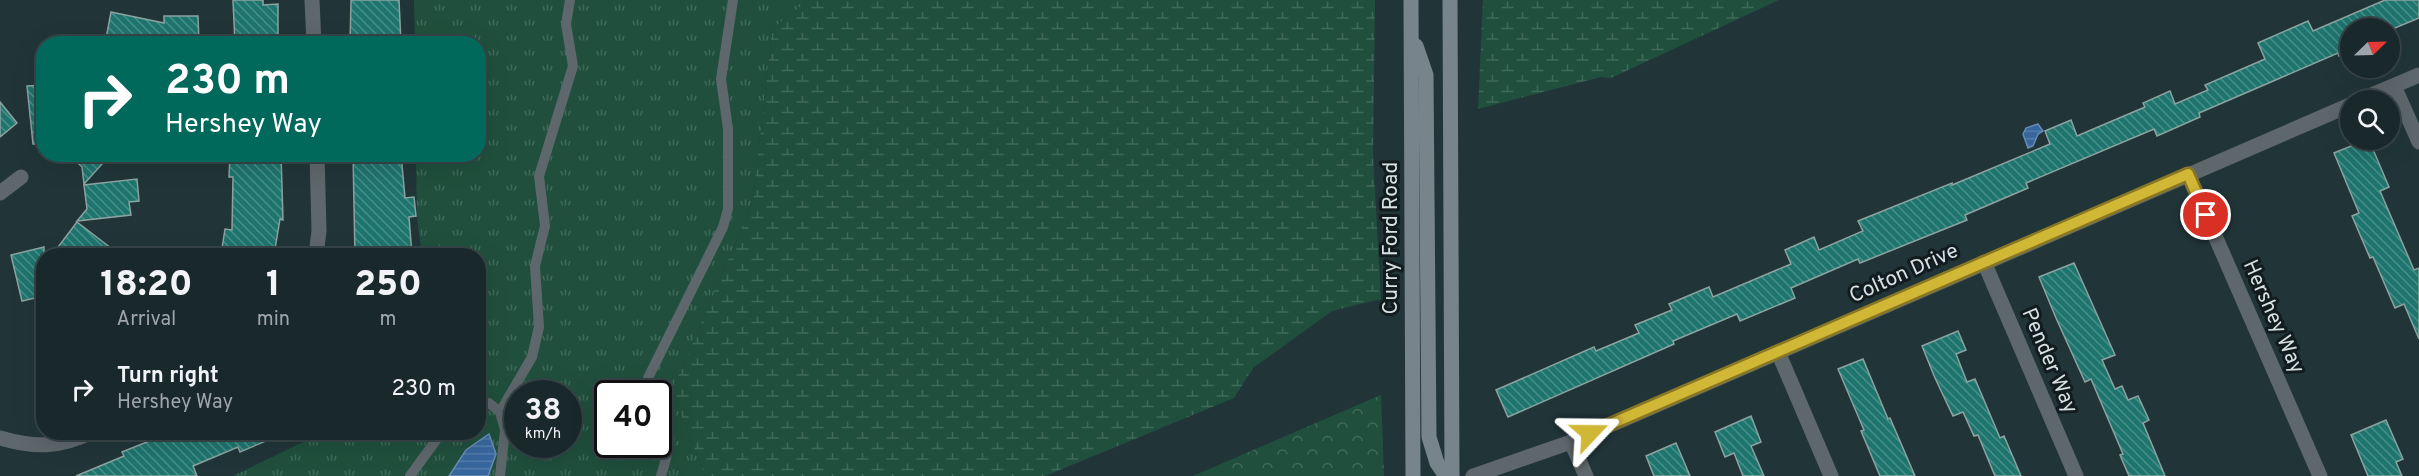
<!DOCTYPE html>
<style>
:root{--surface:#19282b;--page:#223033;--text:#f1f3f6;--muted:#9fa6a9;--line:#374447}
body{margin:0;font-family:Overpass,sans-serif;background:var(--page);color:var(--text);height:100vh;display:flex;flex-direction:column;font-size:22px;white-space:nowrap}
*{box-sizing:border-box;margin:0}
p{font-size:20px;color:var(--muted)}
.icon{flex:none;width:33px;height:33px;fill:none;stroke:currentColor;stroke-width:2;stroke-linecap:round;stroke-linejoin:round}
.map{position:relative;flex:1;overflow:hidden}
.sheet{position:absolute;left:36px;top:248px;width:450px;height:192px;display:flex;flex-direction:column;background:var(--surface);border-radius:24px;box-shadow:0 6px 24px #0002,0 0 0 2px var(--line)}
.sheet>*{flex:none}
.guide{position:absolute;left:36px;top:36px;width:450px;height:126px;border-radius:24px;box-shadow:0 6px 24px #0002,0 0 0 2px var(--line);background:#00695c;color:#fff;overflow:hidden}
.needle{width:39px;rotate:67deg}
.fabs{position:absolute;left:2340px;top:18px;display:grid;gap:12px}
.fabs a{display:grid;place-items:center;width:60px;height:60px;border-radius:50%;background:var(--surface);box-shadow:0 6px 24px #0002,0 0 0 2px var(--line);font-size:30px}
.speed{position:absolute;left:504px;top:380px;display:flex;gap:12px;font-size:30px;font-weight:700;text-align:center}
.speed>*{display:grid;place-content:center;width:78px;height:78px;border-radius:50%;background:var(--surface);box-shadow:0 6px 24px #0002,0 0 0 2px var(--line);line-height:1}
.speed small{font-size:15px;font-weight:400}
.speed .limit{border:3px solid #111;border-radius:9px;background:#fff;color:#111}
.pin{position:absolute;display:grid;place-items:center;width:51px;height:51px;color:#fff;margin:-26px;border:3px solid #fff;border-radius:50%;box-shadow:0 2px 6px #0007}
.me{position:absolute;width:66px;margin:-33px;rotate:67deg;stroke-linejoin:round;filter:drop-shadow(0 0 4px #0008)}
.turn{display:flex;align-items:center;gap:21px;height:126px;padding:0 30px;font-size:27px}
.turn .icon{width:78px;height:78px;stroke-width:2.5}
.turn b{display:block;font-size:42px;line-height:51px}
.eta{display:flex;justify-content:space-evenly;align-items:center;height:102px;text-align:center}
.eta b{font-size:36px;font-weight:800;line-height:42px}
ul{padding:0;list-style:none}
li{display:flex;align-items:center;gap:18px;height:78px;padding:0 30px}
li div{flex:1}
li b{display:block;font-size:22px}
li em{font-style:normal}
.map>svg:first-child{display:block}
.grass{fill:url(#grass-tufts);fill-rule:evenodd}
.forest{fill:url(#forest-crowns)}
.wetland{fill:url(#wetland-marsh)}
.water{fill:url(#water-rules);stroke:#678bb2;stroke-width:1.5}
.building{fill:url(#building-back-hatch);stroke:#8ca3a0;stroke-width:1.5}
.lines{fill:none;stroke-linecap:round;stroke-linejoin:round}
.service{stroke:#5e676b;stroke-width:10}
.minor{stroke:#5e676b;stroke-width:15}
.tertiary{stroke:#5e676b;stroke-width:15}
.secondary{stroke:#77848b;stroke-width:15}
.route-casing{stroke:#887723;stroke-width:15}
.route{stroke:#d1b736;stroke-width:10}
.labels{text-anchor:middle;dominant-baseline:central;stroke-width:6;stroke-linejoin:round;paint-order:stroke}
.street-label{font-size:21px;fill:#d6e2e4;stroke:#121b1d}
</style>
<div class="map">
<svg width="2419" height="476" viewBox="0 0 2419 476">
<defs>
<pattern id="grass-tufts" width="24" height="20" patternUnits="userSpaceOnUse" patternTransform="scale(1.5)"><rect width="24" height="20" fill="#20503d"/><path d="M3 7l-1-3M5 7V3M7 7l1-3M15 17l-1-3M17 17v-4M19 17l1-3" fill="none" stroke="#406959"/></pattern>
<pattern id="forest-crowns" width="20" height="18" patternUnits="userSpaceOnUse" patternTransform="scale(1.5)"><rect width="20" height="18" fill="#20503d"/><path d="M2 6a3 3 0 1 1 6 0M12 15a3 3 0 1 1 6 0" fill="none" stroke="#406959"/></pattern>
<pattern id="wetland-marsh" width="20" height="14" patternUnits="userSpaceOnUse" patternTransform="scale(1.5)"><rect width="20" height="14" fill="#20503d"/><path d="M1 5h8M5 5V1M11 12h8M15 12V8" fill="none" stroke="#406959"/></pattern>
<pattern id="water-rules" width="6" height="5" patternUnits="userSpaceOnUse" patternTransform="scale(1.5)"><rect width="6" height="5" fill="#37669c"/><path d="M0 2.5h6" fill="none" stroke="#537caa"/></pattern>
<pattern id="building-back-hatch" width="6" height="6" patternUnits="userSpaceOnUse" patternTransform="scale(1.5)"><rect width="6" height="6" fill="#1e756e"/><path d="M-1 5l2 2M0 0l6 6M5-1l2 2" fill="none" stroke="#498f89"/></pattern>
</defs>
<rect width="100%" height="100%" fill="#213539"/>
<path class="grass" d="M 414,0 L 809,0 L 772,29 L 753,202 L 672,391 L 705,476 L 233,476 L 324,432 L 478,432 L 478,255 L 422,255 L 417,217 L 416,155 L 478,154 L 478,44 L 415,43 ZM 518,393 L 568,393 L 568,444 L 518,444 ZM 608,393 L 658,393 L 658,444 L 608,444 Z"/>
<polygon class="forest" points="1381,395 1384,476 1193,476"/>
<g class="wetland">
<polygon points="809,0 1375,0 1373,155 1381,299 1332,311 1253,368 1234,398 1045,476 705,476 672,391 753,202 772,29"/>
<polygon points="1483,0 1779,0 1611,78 1601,77 1478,109"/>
</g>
<g class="water">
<polygon points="2038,124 2043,131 2038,134 2033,146 2028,148 2023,134 2026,128"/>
<polygon points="489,434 496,454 488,476 449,476 466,450"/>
</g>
<g class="building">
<polygon points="233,0 263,0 263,5 278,4 278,44 235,44"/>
<polygon points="351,0 399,0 401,44 350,44"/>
<polygon points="2385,0 2419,0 2419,18 2395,28 2350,28 2350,51 2339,56 2338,53 2264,85 2199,113 2200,117 2157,136 2154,129 2026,183 2028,188 1965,215 1967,220 1860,263 1858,259 1791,288 1795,298 1740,321 1737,314 1673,341 1674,344 1508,417 1496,390 1594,347 1596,351 1639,333 1635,325 1672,310 1669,304 1709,287 1713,297 1791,264 1785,250 1814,237 1819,250 1863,231 1858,221 1952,183 1952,185 2050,144 2045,131 2071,120 2077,136 2145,107 2143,103 2170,91 2175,104 2208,90 2205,85 2265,59 2258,43 2308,21 2313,31"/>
<polygon points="111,12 164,23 164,16 198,16 199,44 105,44"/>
<polygon points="44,85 44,144 33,144 27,86"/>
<polygon points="0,102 17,123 0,137"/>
<polygon points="2366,140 2369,140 2389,187 2380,191 2414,270 2419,268 2419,339 2404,304 2395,308 2373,257 2370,258 2352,216 2359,213 2334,153"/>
<polygon points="69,154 111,154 84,184 82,167"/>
<polygon points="230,154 281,154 283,220 280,219 274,255 221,255 225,229 232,230 233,177 229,177"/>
<polygon points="353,154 401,154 405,198 414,197 416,216 409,217 412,255 355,255"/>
<polygon points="137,179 139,201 129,202 131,215 77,221 87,209 84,185"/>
<polygon points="77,222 120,255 52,255"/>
<polygon points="44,247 44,296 22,301 11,255"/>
<polygon points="2074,263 2115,355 2102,360 2115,389 2122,386 2128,400 2138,396 2149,420 2143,423 2165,476 2129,476 2120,455 2123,454 2091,379 2085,382 2056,318 2039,277"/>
<polygon points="1958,331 1966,350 1956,354 1967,382 1975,379 2000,438 2004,436 2021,476 1995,476 1978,435 1974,436 1963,412 1953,416 1935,378 1922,346"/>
<polygon points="1863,359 1888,419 1890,418 1915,476 1880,476 1861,431 1864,430 1838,369"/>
<polygon points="1751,416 1761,442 1751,446 1764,476 1743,476 1734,453 1725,457 1715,432"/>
<polygon points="2386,420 2403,459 2396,462 2402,476 2368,476 2351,435"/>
<polygon points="172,432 287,432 240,452 238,447 193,466 197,476 76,476 124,456 122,452"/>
<polygon points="1676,443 1690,476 1654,476 1646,456"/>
</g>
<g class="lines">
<g class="service">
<polyline points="649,393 648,378 723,227 728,209 728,129 721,79 733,0"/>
<polyline points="478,404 489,403 500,412 505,430 500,476"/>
<path d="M 658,407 C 676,432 669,449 661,476"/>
<polyline points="500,412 532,357 539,327 535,266 545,226 539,176 573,66 566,24 570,0"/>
<polyline points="410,476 442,432"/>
</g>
<g class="minor">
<polyline points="312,0 314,44"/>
<polyline points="2394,86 2419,142"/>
<polyline points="2188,174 2320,476"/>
<polyline points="0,193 21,177"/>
<polyline points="316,255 319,231 317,154"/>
<polyline points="1984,262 2076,476"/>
<polyline points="1778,352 1831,476"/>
<path d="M 0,438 C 35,448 59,448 92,432"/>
<polyline points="1571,442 1586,476"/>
</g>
<g class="tertiary">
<polyline points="2360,100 2419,75"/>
<polyline points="1473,476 1571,442 2350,105"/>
</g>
<g class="secondary">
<polyline points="1411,0 1413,476"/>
<polyline points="1450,0 1452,476"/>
<polyline points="1416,46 1426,75 1429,437 1437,463 1446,476"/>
</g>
</g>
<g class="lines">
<g class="route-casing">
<polyline id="route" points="1590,433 2188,174 2206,215"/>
</g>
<use href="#route" class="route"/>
</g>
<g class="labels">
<g class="street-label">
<text transform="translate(1391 238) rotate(-90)">Curry Ford Road</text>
<text transform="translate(1904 274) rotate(-24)">Colton Drive</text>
<text transform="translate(2273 317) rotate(66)">Hershey Way</text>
<text transform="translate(2049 361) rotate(67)">Pender Way</text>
</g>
</g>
</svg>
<div class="fabs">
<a><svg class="needle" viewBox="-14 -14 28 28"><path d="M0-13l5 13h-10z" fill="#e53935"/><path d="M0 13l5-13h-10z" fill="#9fa6a9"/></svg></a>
<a><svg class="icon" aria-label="search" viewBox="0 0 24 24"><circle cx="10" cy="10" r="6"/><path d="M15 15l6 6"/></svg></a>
</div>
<div class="speed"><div>38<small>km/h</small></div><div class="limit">40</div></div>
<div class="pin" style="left:2206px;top:215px;background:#d93025"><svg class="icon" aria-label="arrive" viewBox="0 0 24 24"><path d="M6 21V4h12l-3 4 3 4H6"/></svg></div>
<svg class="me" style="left:1590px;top:433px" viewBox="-20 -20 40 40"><path d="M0-17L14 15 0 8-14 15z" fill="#d1b736" stroke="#fff" stroke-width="4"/></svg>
<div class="guide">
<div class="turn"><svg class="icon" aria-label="right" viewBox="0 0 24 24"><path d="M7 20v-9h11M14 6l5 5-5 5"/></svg><div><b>230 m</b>Hershey Way</div></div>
</div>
<section class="sheet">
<div class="eta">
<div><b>18:20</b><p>Arrival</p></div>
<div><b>1</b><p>min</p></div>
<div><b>250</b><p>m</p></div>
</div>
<ul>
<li><svg class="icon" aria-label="right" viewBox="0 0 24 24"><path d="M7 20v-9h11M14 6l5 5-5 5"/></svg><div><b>Turn right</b><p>Hershey Way</p></div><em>230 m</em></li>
</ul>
</section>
</div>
